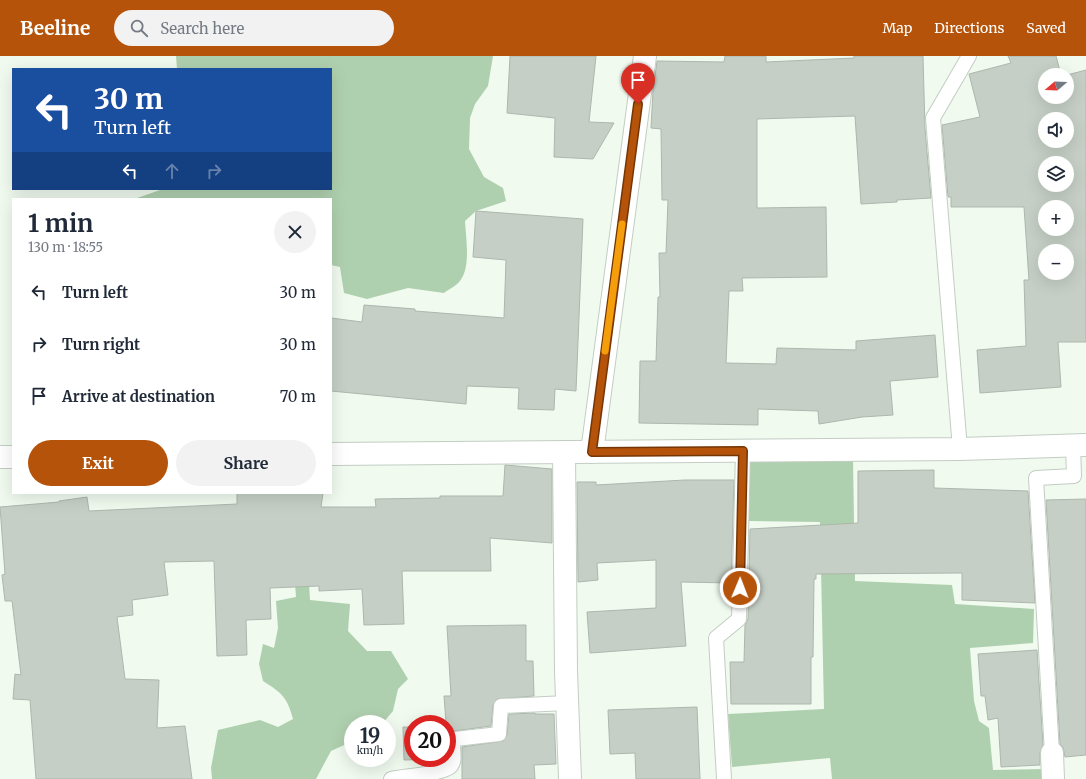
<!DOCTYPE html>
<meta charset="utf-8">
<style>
:root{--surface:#fff;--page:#f2f2f3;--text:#1f2937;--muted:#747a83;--accent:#b45309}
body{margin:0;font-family:Merriweather,serif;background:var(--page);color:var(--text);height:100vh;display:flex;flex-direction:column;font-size:15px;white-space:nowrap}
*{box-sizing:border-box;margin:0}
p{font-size:13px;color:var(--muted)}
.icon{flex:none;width:22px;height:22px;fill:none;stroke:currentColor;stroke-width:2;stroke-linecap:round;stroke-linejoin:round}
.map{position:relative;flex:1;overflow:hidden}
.panel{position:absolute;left:12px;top:142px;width:320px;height:296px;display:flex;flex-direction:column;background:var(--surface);border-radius:0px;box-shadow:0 4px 16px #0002}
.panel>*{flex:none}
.top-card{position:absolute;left:12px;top:12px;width:320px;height:122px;border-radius:0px;box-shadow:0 4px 16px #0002;background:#1a4fa0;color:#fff;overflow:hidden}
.needle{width:26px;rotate:251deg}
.fabs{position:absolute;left:1038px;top:12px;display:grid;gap:8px}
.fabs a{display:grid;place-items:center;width:36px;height:36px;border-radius:50%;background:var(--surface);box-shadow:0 4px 16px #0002;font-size:20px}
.speed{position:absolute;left:344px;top:659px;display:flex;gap:8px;font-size:20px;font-weight:700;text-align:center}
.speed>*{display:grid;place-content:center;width:52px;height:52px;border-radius:50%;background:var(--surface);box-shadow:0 4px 16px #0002;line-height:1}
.speed small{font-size:10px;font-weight:400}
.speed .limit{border:6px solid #d22;background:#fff;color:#111}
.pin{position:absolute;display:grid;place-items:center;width:34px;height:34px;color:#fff;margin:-41px -17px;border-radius:50% 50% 50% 0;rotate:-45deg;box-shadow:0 0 4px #0007}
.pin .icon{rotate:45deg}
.me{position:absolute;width:44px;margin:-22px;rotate:1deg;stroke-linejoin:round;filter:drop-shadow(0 0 3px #0008)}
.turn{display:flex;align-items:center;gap:14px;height:84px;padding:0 16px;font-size:18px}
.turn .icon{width:52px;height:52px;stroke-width:2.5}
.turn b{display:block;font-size:28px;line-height:34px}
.lanes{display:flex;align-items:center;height:38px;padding:0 16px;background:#0003;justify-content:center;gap:20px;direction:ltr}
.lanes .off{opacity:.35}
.round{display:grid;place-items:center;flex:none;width:42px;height:42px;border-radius:21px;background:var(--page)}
.head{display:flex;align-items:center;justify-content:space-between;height:68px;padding:0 16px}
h1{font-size:24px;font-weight:700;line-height:30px}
.action{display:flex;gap:8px;margin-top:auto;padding:8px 16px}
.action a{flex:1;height:46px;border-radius:24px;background:var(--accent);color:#fff;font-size:16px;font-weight:700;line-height:46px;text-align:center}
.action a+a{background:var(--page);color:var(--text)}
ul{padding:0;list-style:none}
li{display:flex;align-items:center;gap:12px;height:52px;padding:0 16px}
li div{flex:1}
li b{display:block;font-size:15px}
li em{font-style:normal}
header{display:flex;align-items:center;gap:24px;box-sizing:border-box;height:56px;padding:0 20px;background:var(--accent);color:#fff}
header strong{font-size:19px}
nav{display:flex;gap:22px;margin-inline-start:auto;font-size:14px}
.search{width:280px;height:36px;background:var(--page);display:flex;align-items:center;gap:10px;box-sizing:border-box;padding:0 14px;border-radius:22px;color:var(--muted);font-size:15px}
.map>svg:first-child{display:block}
.green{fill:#afd0ae}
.building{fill:#c5cfc5;stroke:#adb7ad;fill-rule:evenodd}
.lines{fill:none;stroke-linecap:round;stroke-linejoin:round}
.lane-casing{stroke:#c3cdc3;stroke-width:16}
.street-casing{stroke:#c3cdc3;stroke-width:24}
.lane{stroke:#fff;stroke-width:14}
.street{stroke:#fff;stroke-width:22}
.route-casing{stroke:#753606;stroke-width:10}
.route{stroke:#b45309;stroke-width:7}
.slow{stroke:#f59e0b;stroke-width:7}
</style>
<header>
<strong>Beeline</strong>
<div class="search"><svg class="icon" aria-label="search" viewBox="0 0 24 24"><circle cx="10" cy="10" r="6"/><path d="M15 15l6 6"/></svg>Search here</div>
<nav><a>Map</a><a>Directions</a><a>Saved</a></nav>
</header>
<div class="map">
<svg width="1086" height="723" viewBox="0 0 1086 723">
<rect width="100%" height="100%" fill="#f0faef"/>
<g class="green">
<path d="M 176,0 L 493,0 L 488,30 L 475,48 L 470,62 L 469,93 L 484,121 L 503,132 L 506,145 L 476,155 L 465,165 C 466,183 471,211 460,225 C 456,230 449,233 444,237 L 408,232 L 367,243 L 344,237 L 340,211 L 331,209 L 331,143 L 129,143 L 137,142 L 163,133 L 331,133 L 331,13 L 177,13 Z"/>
<polygon points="853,403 855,525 952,529 955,548 1034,553 1033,587 970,592 974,645 979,665 989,672 993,714 1046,713 1046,723 832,723 830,702 732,711 728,658 824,653 820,466 749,465 748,404"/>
<path d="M 307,496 L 310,544 L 350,548 L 348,575 L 367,595 L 391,595 L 408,623 L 398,633 L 393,655 L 382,668 L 353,668 L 353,685 L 331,695 L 316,723 L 212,723 L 211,712 L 218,674 L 260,664 L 278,671 L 293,663 C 287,641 282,637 263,625 L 259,608 L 263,588 L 274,592 L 278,572 L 276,545 L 296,541 L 293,499 Z"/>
</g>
<g class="building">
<polygon points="510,0 596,0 589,66 614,67 593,103 554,101 555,62 507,57"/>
<polygon points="725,0 766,0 766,6 854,2 854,0 923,0 925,73 931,142 897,144 897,146 861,148 855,60 757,63 757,152 826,151 827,221 742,222 743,235 729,235 726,307 776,308 777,292 856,294 856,285 935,279 938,321 890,325 893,359 862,361 819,368 818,355 758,353 758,369 639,367 640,305 656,305 658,241 660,241 659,197 666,197 668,144 662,144 661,73 651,72 653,35 657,5 724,6"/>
<path d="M 1008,0 L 1056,0 L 1061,19 L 1045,19 L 1045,41 L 1067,41 L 1067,19 L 1086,14 L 1086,286 L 1058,286 L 1061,331 L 980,337 L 977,294 L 1026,290 L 1024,224 L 1029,224 L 1024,151 L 951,151 L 951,141 L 948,141 L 942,69 L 980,61 L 969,18 L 1011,7 ZM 1045,63 L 1067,63 L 1067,85 L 1045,85 ZM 1045,107 L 1067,107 L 1067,129 L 1045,129 ZM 1045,151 L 1067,151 L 1067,173 L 1045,173 ZM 1045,195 L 1067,195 L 1067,217 L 1045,217 Z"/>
<polygon points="476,155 583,163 576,335 555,333 554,354 518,353 519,332 467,330 466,348 331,335 331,262 362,266 364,249 415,253 415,255 504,262 506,204 473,201"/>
<polygon points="505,409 552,413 552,487 490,482 491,515 402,515 404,568 364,569 362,533 319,535 319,530 270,532 271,563 246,564 247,599 217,600 214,505 164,506 168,539 132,544 133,559 117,561 125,623 159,624 157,672 185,670 192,723 36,723 30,644 13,643 15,618 21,619 12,545 5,545 2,519 5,518 0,451 59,446 59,445 87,441 89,455 237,448 237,437 323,437 321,451 376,451 375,443 440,442 440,440 503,440"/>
<polygon points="934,414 934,432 1028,435 1035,547 962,544 962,517 816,518 816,523 814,523 813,601 811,601 811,648 731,648 730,606 744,606 745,569 748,563 750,473 858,467 858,415"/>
<polygon points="685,424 734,424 731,527 681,526 686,590 590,597 587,556 656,552 656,504 597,507 598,524 578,526 577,426 596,426 596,429"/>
<polygon points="1086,443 1086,699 1065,701 1063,691 1060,688 1046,444"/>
<polygon points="526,569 526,605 533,605 534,640 497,643 493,649 491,670 454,675 450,676 447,680 444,640 451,640 447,570"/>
<polygon points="1037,594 1043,689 1040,697 1040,709 1001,711 998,662 988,664 985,640 981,640 978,598"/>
<polygon points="697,651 700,723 636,723 635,697 610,698 608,654"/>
<polygon points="535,657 535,658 554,658 556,708 534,709 535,723 462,723 462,691 503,685 507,679 509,658"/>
<polygon points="403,671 413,671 413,702 445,703 404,704"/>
</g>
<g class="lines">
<g class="lane-casing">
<g id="lane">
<polyline points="960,393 933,62 969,0"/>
<polyline points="1052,697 1036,422 1074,420 1073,390"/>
<path d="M 391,723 C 403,720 445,718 451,710 C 457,702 450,691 455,683 L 499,678 L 501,650 L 567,647"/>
<polyline points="724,723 716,582 739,563 743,395"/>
</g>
</g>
<g class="street-casing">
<g id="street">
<polyline points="564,396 566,615 570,723"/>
<polyline points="592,396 645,0"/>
<polyline points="331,398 960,393 1086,389"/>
<polyline points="0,401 13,401"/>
<polyline points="1052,697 1053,723"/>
</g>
</g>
<use href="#lane" class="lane"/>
<use href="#street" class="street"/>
</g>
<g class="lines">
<g class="route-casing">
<polyline id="route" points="638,48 592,396 743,395 740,532"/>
</g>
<use href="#route" class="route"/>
<polyline class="slow" points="605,295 622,168"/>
</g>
</svg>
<div class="fabs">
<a><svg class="needle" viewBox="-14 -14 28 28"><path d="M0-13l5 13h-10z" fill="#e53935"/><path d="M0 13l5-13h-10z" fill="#747a83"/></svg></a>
<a><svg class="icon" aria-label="sound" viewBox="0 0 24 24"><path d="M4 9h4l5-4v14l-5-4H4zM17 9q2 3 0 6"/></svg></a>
<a><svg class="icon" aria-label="layers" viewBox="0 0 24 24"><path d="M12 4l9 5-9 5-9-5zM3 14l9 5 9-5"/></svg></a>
<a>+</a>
<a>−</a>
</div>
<div class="speed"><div>19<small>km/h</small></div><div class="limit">20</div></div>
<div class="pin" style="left:638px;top:48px;background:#d93025"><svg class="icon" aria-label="arrive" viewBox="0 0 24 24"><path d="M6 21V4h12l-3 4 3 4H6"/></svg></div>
<svg class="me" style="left:740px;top:532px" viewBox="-20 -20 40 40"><circle r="17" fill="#b45309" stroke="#fff" stroke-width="3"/><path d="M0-11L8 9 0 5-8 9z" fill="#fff"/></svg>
<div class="top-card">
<div class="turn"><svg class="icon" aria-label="left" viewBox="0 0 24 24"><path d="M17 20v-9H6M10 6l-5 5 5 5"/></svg><div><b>30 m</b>Turn left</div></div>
<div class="lanes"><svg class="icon" aria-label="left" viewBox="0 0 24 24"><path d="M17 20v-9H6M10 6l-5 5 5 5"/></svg><svg class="icon off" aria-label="ahead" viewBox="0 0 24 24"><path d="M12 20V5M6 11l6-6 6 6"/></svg><svg class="icon off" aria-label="right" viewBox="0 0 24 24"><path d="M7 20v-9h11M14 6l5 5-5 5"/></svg></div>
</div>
<section class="panel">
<div class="head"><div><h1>1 min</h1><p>130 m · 18:55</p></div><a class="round"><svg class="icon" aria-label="close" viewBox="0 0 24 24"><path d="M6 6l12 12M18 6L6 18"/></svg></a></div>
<ul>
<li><svg class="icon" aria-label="left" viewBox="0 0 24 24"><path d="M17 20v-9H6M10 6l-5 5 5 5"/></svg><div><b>Turn left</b></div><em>30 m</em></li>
<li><svg class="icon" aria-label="right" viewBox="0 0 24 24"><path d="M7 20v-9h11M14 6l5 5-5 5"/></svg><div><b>Turn right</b></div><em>30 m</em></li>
<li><svg class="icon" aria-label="arrive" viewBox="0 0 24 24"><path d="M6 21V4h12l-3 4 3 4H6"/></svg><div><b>Arrive at destination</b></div><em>70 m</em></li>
</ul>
<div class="action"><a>Exit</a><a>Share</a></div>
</section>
</div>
